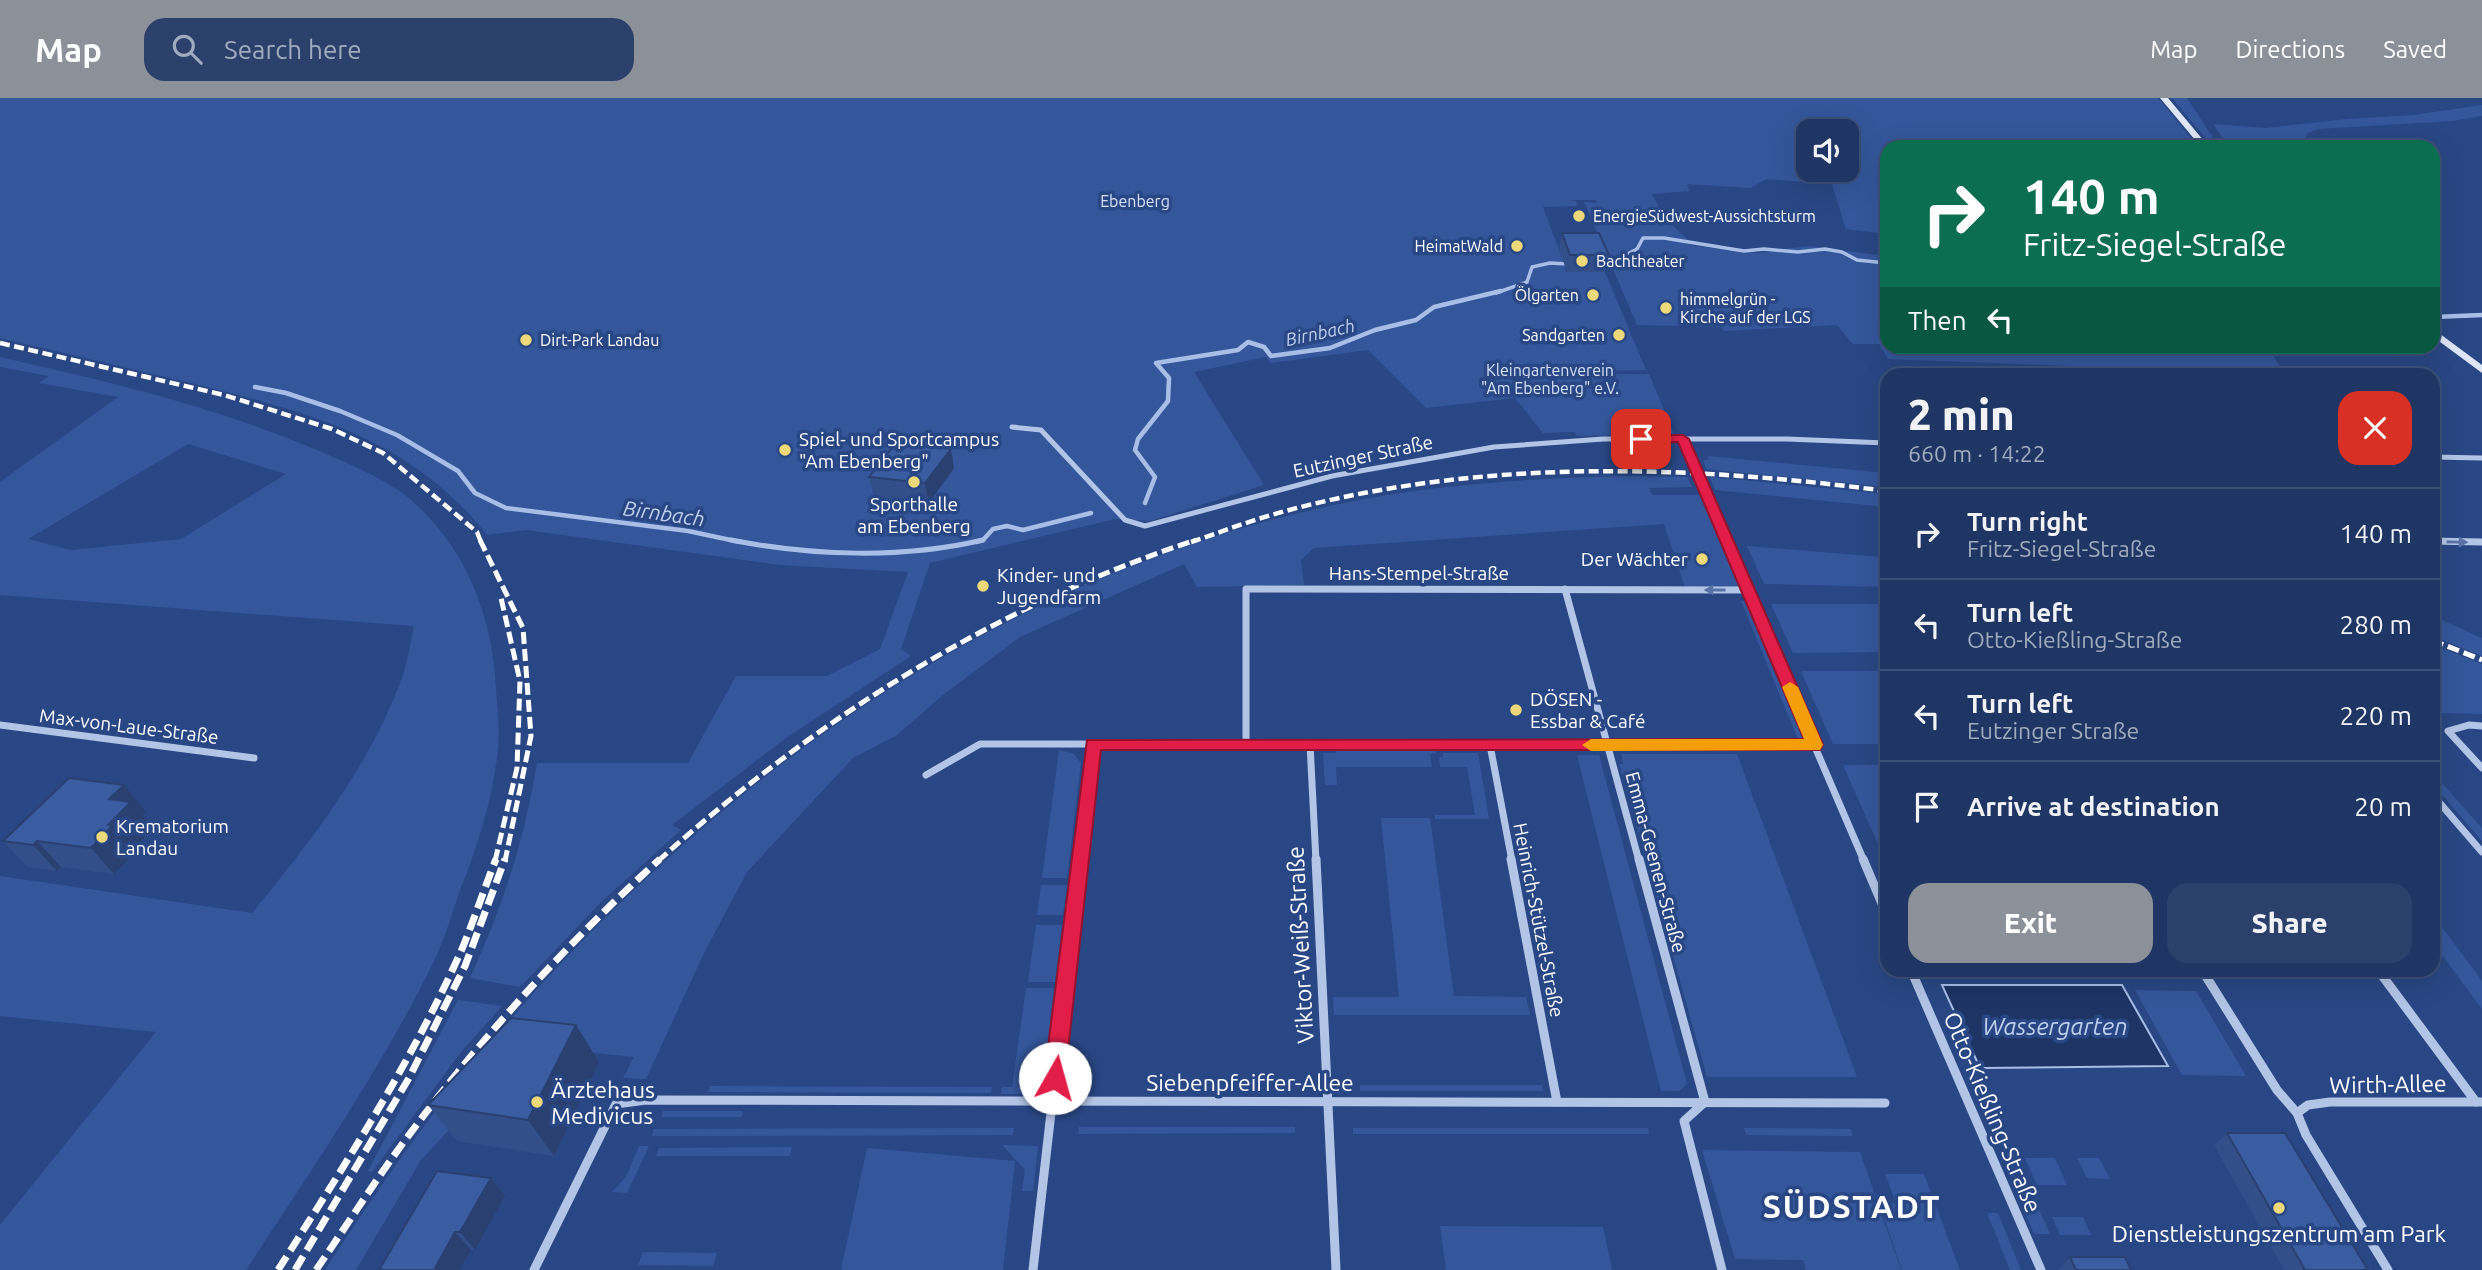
<!DOCTYPE html>
<meta charset="utf-8">
<style>
:root{--surface:#1f3563;--page:#2c406c;--text:#f1f3f6;--muted:#a1abbe;--line:#3c5078;--accent:#8c9099}
body{margin:0;font-family:Ubuntu,sans-serif;background:var(--page);color:var(--text);height:100vh;display:flex;flex-direction:column;font-size:26px;white-space:nowrap}
*{box-sizing:border-box;margin:0}
p{font-size:23px;color:var(--muted)}
.icon{flex:none;width:38px;height:38px;fill:none;stroke:currentColor;stroke-width:2;stroke-linecap:round;stroke-linejoin:round}
.map{position:relative;flex:1;overflow:hidden}
.panel{position:absolute;left:1880px;top:270px;width:560px;height:609px;display:flex;flex-direction:column;background:var(--surface);border-radius:21px;box-shadow:0 7px 28px #0002,0 0 0 2px var(--line)}
.panel>*{flex:none}
.top-card{position:absolute;left:1880px;top:42px;width:560px;height:214px;border-radius:21px;box-shadow:0 7px 28px #0002,0 0 0 2px var(--line);background:#0b6e4f;color:#fff;overflow:hidden}
.controls{position:absolute;left:1796px;top:21px;display:grid;gap:14px}
.controls a{display:grid;place-items:center;width:63px;height:63px;border-radius:14px;background:var(--surface);box-shadow:0 7px 28px #0002,0 0 0 2px var(--line);font-size:35px}
.pin{position:absolute;display:grid;place-items:center;width:60px;height:60px;color:#fff;margin:-30px;border-radius:14px;box-shadow:0 4px 10px #0006}
.me{position:absolute;width:77px;margin:-38px;rotate:7deg;stroke-linejoin:round;filter:drop-shadow(0 0 5px #0008)}
.turn{display:flex;align-items:center;gap:24px;height:147px;padding:0 28px;font-size:32px}
.turn .icon{width:91px;height:91px;stroke-width:2.5}
.turn b{display:block;font-size:49px;line-height:60px}
.then{display:flex;align-items:center;height:66px;padding:0 28px;background:#0003;gap:14px;font-size:26px}
.round{display:grid;place-items:center;flex:none;width:74px;height:74px;border-radius:21px;background:var(--page)}
.head{display:flex;align-items:center;justify-content:space-between;height:119px;padding:0 28px}
h1{font-size:42px;font-weight:800;line-height:52px}
.primary-button{display:flex;gap:14px;margin-top:auto;padding:14px 28px}
.primary-button a{flex:1;height:80px;border-radius:21px;background:var(--accent);color:#fff;font-size:28px;font-weight:800;line-height:80px;text-align:center}
.primary-button a+a{background:var(--page);color:var(--text)}
ul{padding:0;list-style:none}
li{display:flex;align-items:center;gap:21px;height:91px;padding:0 28px;border-top:2px solid var(--line)}
li div{flex:1}
li b{display:block;font-size:26px}
li em{font-style:normal}
header{display:flex;align-items:center;gap:42px;box-sizing:border-box;height:98px;padding:0 35px;background:var(--accent);color:#fff}
header strong{font-size:33px}
nav{display:flex;gap:38px;margin-inline-start:auto;font-size:24px}
.search{width:490px;height:63px;background:var(--page);display:flex;align-items:center;gap:18px;box-sizing:border-box;padding:0 24px;border-radius:21px;color:var(--muted);font-size:26px}
.map>svg:first-child{display:block}
.green{fill:#34579b;fill-rule:evenodd}
.water{fill:#1d3465;stroke:#a8bee7;stroke-width:2}
.lines{fill:none;stroke-linecap:round;stroke-linejoin:round}
.stream-far2{stroke:#a8bee7;stroke-width:3.5}
.stream-far1{stroke:#a8bee7;stroke-width:4.5}
.stream{stroke:#a8bee7;stroke-width:5}
.street-far2{stroke:#b3c5e7;stroke-width:5}
.street-far1{stroke:#b3c5e7;stroke-width:7}
.street{stroke:#b3c5e7;stroke-width:9}
.secondary{fill:#dde5f6;fill-rule:evenodd}
.rail-far2{stroke:#fff;stroke-width:4.5;stroke-dasharray:10 4.5;stroke-linecap:butt}
.rail-far1{stroke:#fff;stroke-width:5;stroke-dasharray:12 5;stroke-linecap:butt}
.rail{stroke:#fff;stroke-width:7;stroke-dasharray:16 7;stroke-linecap:butt}
.street-bridge{stroke:#b3c5e7;stroke-width:5}
.wall{fill:#324f8a}
.shaded-wall{fill:#294070}
.building{fill:#3a5ca0;stroke:#294070;stroke-width:2}
.oneway{fill:#5973a7}
.route{fill:#e11d48;stroke:#92132f;stroke-width:2}
.slow{fill:#f59e0b}
.poi-dot{fill:#eed97a;stroke:#294784;stroke-width:2.5}
.labels{text-anchor:middle;dominant-baseline:central;stroke-width:7;stroke-linejoin:round;paint-order:stroke}
.far-park-label{font-size:16px;fill:#d6e1f6;stroke:#294784}
.far-poi-label{font-size:16px;fill:#fff;stroke:#294784;text-anchor:start}
.far-water-label{font-size:18px;font-style:italic;fill:#bfcfee;stroke:#294784}
.poi-label{font-size:19px;fill:#fff;stroke:#294784;text-anchor:start}
.street-label{font-size:19px;fill:#fff;stroke:#294784}
.water-label{font-size:21px;font-style:italic;fill:#bfcfee;stroke:#294784}
.near-street-label{font-size:23px;fill:#fff;stroke:#294784}
.near-poi-label{font-size:23px;fill:#fff;stroke:#294784;text-anchor:start}
.near-water-label{font-size:24px;font-style:italic;fill:#bfcfee;stroke:#294784}
.near-district-label{font-size:32px;font-weight:bold;letter-spacing:2px;fill:#fff;stroke:#294784}
</style>
<header>
<strong>Map</strong>
<div class="search"><svg class="icon" aria-label="search" viewBox="0 0 24 24"><circle cx="10" cy="10" r="6"/><path d="M15 15l6 6"/></svg>Search here</div>
<nav><a>Map</a><a>Directions</a><a>Saved</a></nav>
</header>
<div class="map">
<svg width="2482" height="1172" viewBox="0 0 2482 1172">
<rect width="100%" height="100%" fill="#294784"/>
<g class="green">
<path d="M 0,0 L 2158,0 L 2198,49 L 1886,49 L 1886,136 L 1846,131 L 1832,86 L 1766,81 L 1751,90 L 1687,86 L 1689,93 L 1652,96 L 1664,119 L 1690,144 L 1689,147 L 1756,155 L 1807,148 L 1886,158 L 1886,248 L 2330,248 L 2334,255 L 2268,250 L 2285,276 L 1911,262 L 1888,261 L 1879,246 L 1853,246 L 1837,227 L 1724,233 L 1721,229 L 1637,227 L 1584,104 L 1597,105 L 1596,102 L 1566,102 L 1576,103 L 1577,108 L 1543,109 L 1567,174 L 1605,174 L 1646,272 L 1604,273 L 1607,276 L 1649,276 L 1674,336 L 1577,338 L 1575,334 L 1543,335 L 1515,300 L 1426,310 L 1368,252 L 1271,265 L 1266,259 L 1194,274 L 1264,387 L 1150,423 L 1115,421 L 930,465 L 901,551 L 911,558 L 786,640 L 672,727 L 681,732 L 600,805 L 520,889 L 470,880 C 503,808 524,744 537,665 L 688,665 L 736,578 L 827,578 L 880,551 L 908,474 L 780,467 L 526,432 L 487,437 C 410,339 307,314 191,285 C 128,270 64,255 0,240 ZM 1808,33 L 1846,33 L 1846,72 L 1808,72 Z"/>
<polygon points="2172,0 2187,0 2219,49 2213,49"/>
<polygon points="2482,7 2482,18 2453,23 2319,31 2308,35 2305,40 2310,49 2234,45 2222,39 2213,26 2266,30 2347,21 2413,17"/>
<path d="M 0,259 C 111,284 220,310 324,355 C 350,366 389,383 410,401 C 466,449 493,519 496,591 C 497,610 500,630 498,649 C 494,696 479,744 462,787 C 453,812 446,837 435,861 C 382,970 312,1071 246,1172 L 0,1172 L 0,1127 L 156,934 L 0,918 L 0,778 L 252,815 C 309,746 368,670 400,585 C 407,567 410,547 414,528 L 0,497 L 0,384 L 118,299 L 39,285 L 49,278 L 0,269 ZM 188,346 L 286,376 L 181,441 L 71,452 L 28,441 Z"/>
<polygon points="1707,358 1886,375 1886,389 1706,371 1703,362 1709,362"/>
<path d="M 1635,378 L 1687,379 L 1692,389 L 1649,390 L 1652,397 L 1700,397 L 1741,489 L 1685,489 L 1664,426 L 1314,450 L 1301,462 L 1304,487 L 1197,489 L 1184,466 L 1020,539 L 943,597 L 897,637 L 853,660 L 747,774 L 703,857 L 646,981 L 623,980 L 634,959 L 527,948 L 421,1062 L 356,1172 L 325,1172 C 366,1109 408,1047 455,988 C 672,715 963,494 1307,413 C 1414,387 1526,380 1635,378 Z"/>
<polygon points="1710,379 1886,396 1886,409 1715,392"/>
<polygon points="1747,448 1882,459 1886,467 1886,489 1764,486"/>
<polygon points="1741,503 1745,503 1805,646 1800,646"/>
<polygon points="1771,506 1886,506 1886,554 1793,555"/>
<polygon points="2433,518 2482,540 2482,558 2433,538"/>
<polygon points="2433,547 2482,566 2482,616 2438,615 2433,609"/>
<polygon points="1801,573 1886,573 1886,646 1833,646"/>
<polygon points="1059,652 1074,656 1081,665 1067,780 1042,780"/>
<polygon points="1337,652 1436,652 1436,655 1430,656 1432,669 1336,669 1337,687 1325,687 1323,655 1336,655"/>
<polygon points="1443,655 1478,655 1489,721 1435,721 1435,717 1475,717 1467,669 1440,669 1439,659 1443,659"/>
<polygon points="1621,656 1737,656 1857,979 1707,979 1619,666 1623,666"/>
<polygon points="1577,657 1599,657 1687,986 1679,993 1661,993"/>
<polygon points="1843,667 1886,667 1886,764"/>
<polygon points="2432,674 2482,730 2482,743 2433,686"/>
<polygon points="1381,720 1430,720 1454,898 1526,899 1530,917 1334,917 1333,899 1399,899"/>
<polygon points="1041,787 1067,787 1063,817 1037,817"/>
<polygon points="2433,817 2482,883 2482,911 2433,845"/>
<polygon points="1036,827 1062,827 1055,884 1028,884"/>
<polygon points="1026,890 1054,890 1042,996 1001,996 1002,989 1012,989"/>
<polygon points="2135,892 2196,893 2246,978 2182,977"/>
<polygon points="458,902 502,908 461,954 372,1074 368,1073"/>
<polygon points="1360,987 1542,987 1543,993 1360,993"/>
<polygon points="710,988 992,989 991,995 708,994"/>
<polygon points="663,1013 743,1013 742,1019 661,1019"/>
<polygon points="1079,1029 1295,1029 1295,1035 1078,1036"/>
<polygon points="1014,1030 1013,1037 652,1038 654,1031"/>
<polygon points="1353,1030 1648,1030 1649,1036 1353,1036"/>
<polygon points="1744,1030 1850,1031 1853,1038 1746,1037"/>
<polygon points="1002,1047 1038,1048 1033,1093 1022,1093 1025,1072"/>
<polygon points="639,1048 649,1048 627,1095 612,1094 626,1079"/>
<polygon points="792,1049 790,1058 656,1058 659,1050"/>
<polygon points="867,1050 1015,1063 1003,1172 841,1172"/>
<polygon points="1702,1052 1860,1054 1901,1172 1806,1172 1803,1162 1735,1161"/>
<polygon points="2001,1059 2016,1059 2050,1136 2034,1136"/>
<polygon points="2025,1060 2055,1060 2067,1087 2037,1087"/>
<polygon points="2077,1060 2099,1060 2110,1081 2087,1080"/>
<polygon points="1885,1076 1924,1076 1960,1172 1902,1172 1879,1105 1896,1105"/>
<polygon points="1987,1115 1998,1115 2021,1172 2010,1172"/>
<polygon points="2083,1119 2091,1137 2060,1137 2052,1119"/>
<polygon points="1440,1128 1603,1129 1612,1172 1446,1172"/>
<polygon points="643,1154 717,1155 713,1168 638,1167"/>
</g>
<polygon class="water" points="1942,887 2122,887 2168,968 1980,970"/>
<g class="lines">
<g class="stream-far2">
<polyline points="1613,164 1637,151 1643,140 1664,140 1744,153 1764,151 1798,154 1825,151 1842,154 1857,162 1886,165"/>
<polyline points="1496,195 1527,184 1532,169 1550,165 1568,166"/>
</g>
<g class="stream-far1">
<polyline points="2434,219 2482,217"/>
<polyline points="255,289 286,295 340,313 397,337 458,373 475,395 506,410 688,433 740,444"/>
<polyline points="1145,405 1155,379 1135,352 1138,341 1168,303 1169,280 1156,265 1238,252 1248,244 1264,249 1271,258 1330,250 1375,232 1416,222 1434,209 1501,193"/>
<polyline points="976,444 983,442 993,431 1007,428 1023,432 1091,415"/>
</g>
<path class="stream" d="M 731,442 C 813,458 902,461 983,442"/>
<g class="street-far2">
<polyline points="1012,329 1041,332 1125,422 1145,428 1332,378 1494,349 1603,341 1787,341 1886,345"/>
<polyline points="1683,341 1693,367"/>
<polyline points="2432,359 2482,360"/>
<polyline points="1704,391 1727,444"/>
<polyline points="2432,443 2457,444"/>
</g>
<g class="street-far1">
<polyline points="1726,442 1864,763"/>
<polyline points="2432,443 2482,444"/>
<polyline points="1565,491 1639,763"/>
<polyline points="0,627 254,660"/>
<polyline points="2482,628 2469,627 2448,633 2482,670"/>
<polyline points="1246,646 1246,491 1748,492"/>
<polyline points="1310,646 1316,763"/>
<polyline points="1490,647 1512,763"/>
<polyline points="926,677 980,646 1814,647"/>
<polyline points="2432,696 2482,754"/>
<polyline points="1080,763 1093,646"/>
</g>
<g class="street">
<polyline points="1316,761 1336,1172"/>
<polyline points="1511,761 1557,1004"/>
<polyline points="1639,761 1705,1004 1684,1023 1722,1172"/>
<polyline points="1863,761 1886,815"/>
<polyline points="1911,872 2041,1172"/>
<polyline points="2202,872 2277,992 2297,1015 2306,1037 2388,1172"/>
<polyline points="2378,872 2476,1004"/>
<polyline points="2297,1015 2308,1007 2330,1004 2482,1004"/>
<polyline points="534,1172 616,1006 646,1002 1885,1005"/>
<polyline points="1033,1172 1080,761"/>
</g>
<g class="secondary">
<polygon points="2160,0 2168,0 2209,49 2201,49"/>
<polygon points="2432,230 2482,267 2482,275 2432,238"/>
</g>
<g class="rail-far2">
<polyline points="0,245 224,297 332,331 383,355 477,434 481,444"/>
<path d="M 1191,444 C 1218,435 1244,425 1271,417 C 1471,360 1682,366 1886,393"/>
</g>
<g class="rail-far1">
<polyline points="480,442 523,530 531,638 505,763"/>
<polyline points="2432,542 2482,562"/>
<polyline points="495,763 517,670 520,583 501,500"/>
<path d="M 658,763 C 818,620 992,509 1196,442"/>
</g>
<g class="rail">
<path d="M 278,1172 C 344,1068 412,964 462,851 C 474,822 484,791 496,761"/>
<polyline points="295,1172 409,980 465,868 505,761"/>
<path d="M 316,1172 C 345,1130 373,1086 403,1045 C 479,942 566,846 660,761"/>
</g>
<polyline class="street-bridge" points="1693,367 1704,391"/>
</g>
<g class="wall">
<polygon points="1562,135 1609,157 1605,174 1567,174 1559,152"/>
<polygon points="954,370 929,405 874,398 869,379"/>
<polygon points="146,714 142,717 153,730 133,752 135,755 114,776 61,769 57,773 28,769 3,743"/>
<polygon points="576,927 599,964 554,1058 457,1043 428,1007"/>
<polygon points="2227,1035 2368,1172 2284,1172 2214,1047"/>
<polygon points="505,1098 475,1152 471,1152 379,1172"/>
<polygon points="2070,1159 2131,1172 2058,1172"/>
</g>
<g class="shaded-wall">
<polygon points="951,351 954,370 929,405 925,385"/>
<polygon points="124,687 146,714 142,717 153,730 133,752 135,755 114,776 91,750 109,701"/>
<polygon points="37,743 61,769 57,773 33,747"/>
<polygon points="576,927 599,964 554,1058 528,1022"/>
<polygon points="491,1080 505,1098 475,1152 460,1134"/>
<polygon points="455,1134 471,1152 459,1172 434,1172"/>
</g>
<g class="building">
<polygon points="1562,135 1599,135 1609,157 1570,157"/>
<polygon points="896,345 951,351 925,385 869,379"/>
<polygon points="69,680 124,687 109,701 131,704 108,727 112,728 91,750 37,743 33,747 3,743"/>
<polygon points="511,920 576,927 528,1022 428,1007"/>
<polygon points="2227,1035 2285,1035 2368,1172 2305,1172"/>
<polygon points="437,1073 491,1080 460,1134 455,1134 434,1172 379,1172"/>
<polygon points="2070,1159 2125,1159 2131,1172 2076,1172"/>
</g>
<defs><path id="oneway-solid" d="M-6-.8H1V-3.2L6.5 0L1 3.2V.8H-6Z" transform="scale(1.75)"/></defs>
<g class="oneway">
<use href="#oneway-solid" transform="translate(2457 444) rotate(1)"/>
<use href="#oneway-solid" transform="translate(1715 492) rotate(-180)"/>
</g>
<polygon class="route" points="1683,337 1689,341 1823,647 1820,652 1101,652 1065,980 1062,986 1055,989 1048,986 1044,980 1087,642 1804,641 1678,344 1641,345 1634,341 1641,337"/>
<polygon class="slow" points="1790,584 1798,589 1823,647 1820,652 1591,653 1582,647 1591,641 1804,641 1782,589"/>
<g class="poi-dot">
<circle cx="1579" cy="118" r="7"/>
<circle cx="1517" cy="148" r="7"/>
<circle cx="1582" cy="163" r="7"/>
<circle cx="1593" cy="197" r="7"/>
<circle cx="1666" cy="210" r="7"/>
<circle cx="1619" cy="237" r="7"/>
<circle cx="526" cy="242" r="7"/>
<circle cx="785" cy="352" r="7"/>
<circle cx="914" cy="384" r="7"/>
<circle cx="1702" cy="461" r="7"/>
<circle cx="983" cy="488" r="7"/>
<circle cx="1516" cy="612" r="7"/>
<circle cx="102" cy="739" r="7"/>
<circle cx="537" cy="1004" r="7"/>
<circle cx="2279" cy="1110" r="7"/>
</g>
<g class="labels">
<g class="far-park-label">
<text x="1135" y="103">Ebenberg</text>
<text x="1550" y="272">Kleingartenverein<tspan x="1550" dy="18">"Am Ebenberg" e.V.</tspan></text>
</g>
<g class="far-poi-label">
<text x="1593" y="118">EnergieSüdwest-Aussichtsturm</text>
<text x="1503" y="148" text-anchor="end">HeimatWald</text>
<text x="1596" y="163">Bachtheater</text>
<text x="1579" y="197" text-anchor="end">Ölgarten</text>
<text x="1680" y="201">himmelgrün -<tspan x="1680" dy="18">Kirche auf der LGS</tspan></text>
<text x="1605" y="237" text-anchor="end">Sandgarten</text>
<text x="540" y="242">Dirt-Park Landau</text>
</g>
<g class="far-water-label">
<text transform="translate(1320 234) rotate(-12)">Birnbach</text>
</g>
<g class="poi-label">
<text x="799" y="341">Spiel- und Sportcampus<tspan x="799" dy="22">"Am Ebenberg"</tspan></text>
<text x="914" y="406" text-anchor="middle">Sporthalle<tspan x="914" dy="22">am Ebenberg</tspan></text>
<text x="1688" y="461" text-anchor="end">Der Wächter</text>
<text x="997" y="477">Kinder- und<tspan x="997" dy="22">Jugendfarm</tspan></text>
<text x="1530" y="601">DÖSEN -<tspan x="1530" dy="22">Essbar &amp; Café</tspan></text>
<text x="116" y="728">Krematorium<tspan x="116" dy="22">Landau</tspan></text>
</g>
<g class="street-label">
<text transform="translate(1363 358) rotate(-12)">Eutzinger Straße</text>
<text x="1419" y="475">Hans-Stempel-Straße</text>
<text transform="translate(129 628) rotate(7)">Max-von-Laue-Straße</text>
<text transform="translate(1656 764) rotate(75)">Emma-Geenen-Straße</text>
<text transform="translate(1539 822) rotate(79)">Heinrich-Stützel-Straße</text>
</g>
<g class="water-label">
<text transform="translate(664 415) rotate(8)">Birnbach</text>
</g>
<g class="near-street-label">
<text transform="translate(1300 847) rotate(-93)">Viktor-Weiß-Straße</text>
<text x="1250" y="984">Siebenpfeiffer-Allee</text>
<text transform="translate(2388 986) rotate(-1)">Wirth-Allee</text>
<text transform="translate(1993 1014) rotate(67)">Otto-Kießling-Straße</text>
</g>
<g class="near-poi-label">
<text x="551" y="991">Ärztehaus<tspan x="551" dy="26">Medivicus</tspan></text>
<text x="2279" y="1135" text-anchor="middle">Dienstleistungszentrum am Park</text>
</g>
<g class="near-water-label">
<text x="2055" y="928">Wassergarten</text>
</g>
<g class="near-district-label">
<text x="1852" y="1108">SÜDSTADT</text>
</g>
</g>
</svg>
<div class="controls">
<a><svg class="icon" aria-label="sound" viewBox="0 0 24 24"><path d="M4 9h4l5-4v14l-5-4H4zM17 9q2 3 0 6"/></svg></a>
</div>
<div class="pin" style="left:1641px;top:341px;background:#d93025"><svg class="icon" aria-label="arrive" viewBox="0 0 24 24"><path d="M6 21V4h12l-3 4 3 4H6"/></svg></div>
<svg class="me" style="left:1055px;top:980px" viewBox="-20 -20 40 40"><circle r="19" fill="#fff"/><path d="M0-13L10 11 0 6-10 11z" fill="#e11d48"/></svg>
<div class="top-card">
<div class="turn"><svg class="icon" aria-label="right" viewBox="0 0 24 24"><path d="M7 20v-9h11M14 6l5 5-5 5"/></svg><div><b>140 m</b>Fritz-Siegel-Straße</div></div>
<div class="then">Then<svg class="icon" aria-label="left" viewBox="0 0 24 24"><path d="M17 20v-9H6M10 6l-5 5 5 5"/></svg></div>
</div>
<section class="panel">
<div class="head"><div><h1>2 min</h1><p>660 m · 14:22</p></div><a class="round" style="background:#d93025;color:#fff"><svg class="icon" aria-label="close" viewBox="0 0 24 24"><path d="M6 6l12 12M18 6L6 18"/></svg></a></div>
<ul>
<li><svg class="icon" aria-label="right" viewBox="0 0 24 24"><path d="M7 20v-9h11M14 6l5 5-5 5"/></svg><div><b>Turn right</b><p>Fritz-Siegel-Straße</p></div><em>140 m</em></li>
<li><svg class="icon" aria-label="left" viewBox="0 0 24 24"><path d="M17 20v-9H6M10 6l-5 5 5 5"/></svg><div><b>Turn left</b><p>Otto-Kießling-Straße</p></div><em>280 m</em></li>
<li><svg class="icon" aria-label="left" viewBox="0 0 24 24"><path d="M17 20v-9H6M10 6l-5 5 5 5"/></svg><div><b>Turn left</b><p>Eutzinger Straße</p></div><em>220 m</em></li>
<li><svg class="icon" aria-label="arrive" viewBox="0 0 24 24"><path d="M6 21V4h12l-3 4 3 4H6"/></svg><div><b>Arrive at destination</b></div><em>20 m</em></li>
</ul>
<div class="primary-button"><a>Exit</a><a>Share</a></div>
</section>
</div>
